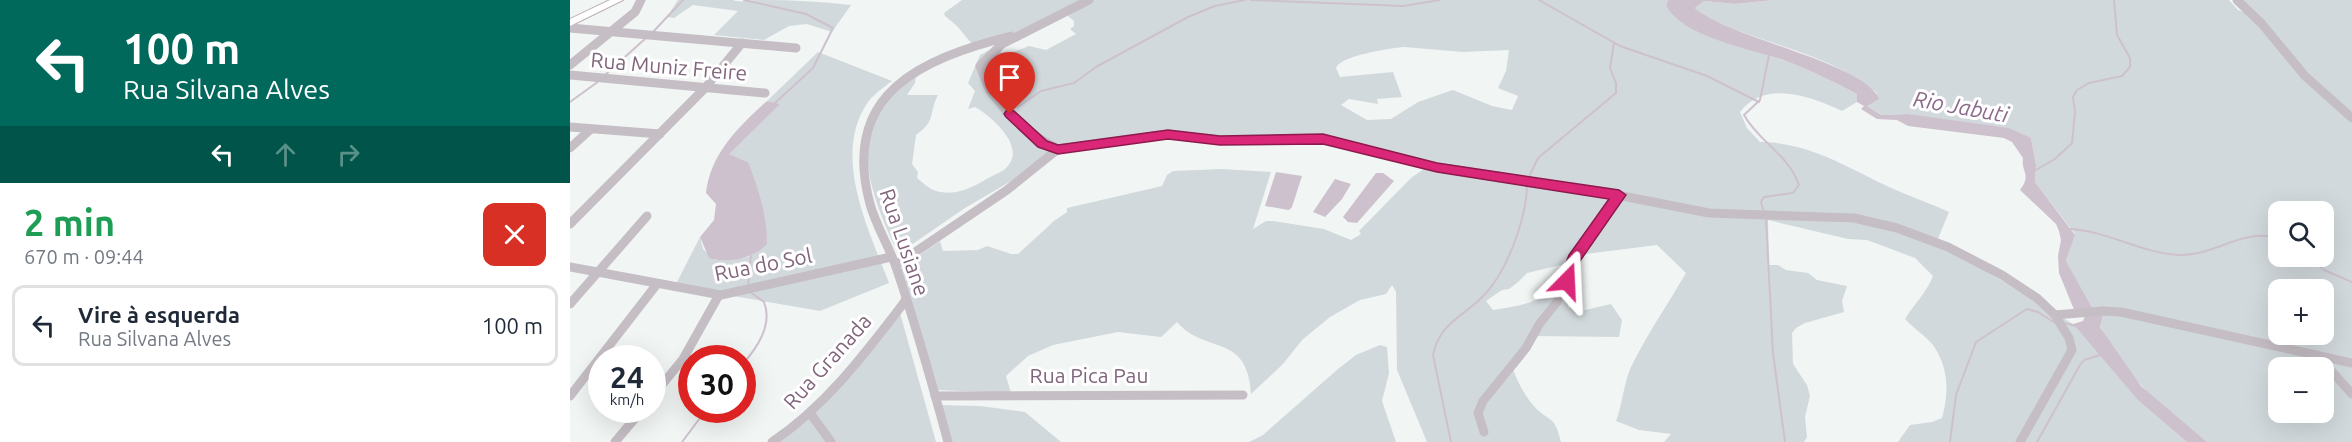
<!DOCTYPE html>
<html lang="pt">
<meta charset="utf-8">
<style>
:root{--surface:#fff;--page:#f2f2f3;--text:#1f2937;--muted:#747a83;--line:#e0e1e3}
body{margin:0;font-family:Ubuntu,sans-serif;background:var(--page);color:var(--text);height:100vh;display:flex;flex-direction:column;font-size:22px;white-space:nowrap}
*{box-sizing:border-box;margin:0}
p{font-size:20px;color:var(--muted)}
.icon{flex:none;width:33px;height:33px;fill:none;stroke:currentColor;stroke-width:2;stroke-linecap:round;stroke-linejoin:round}
.map{position:relative;flex:1;overflow:hidden}
.sheet{display:flex;flex-direction:column;background:var(--surface);width:570px}
.sheet>*{flex:none}
.hud{background:#00695c;color:#fff;overflow:hidden}
.fabs{position:absolute;left:1698px;top:201px;display:grid;gap:12px}
.fabs a{display:grid;place-items:center;width:66px;height:66px;border-radius:12px;background:var(--surface);box-shadow:0 6px 24px #0002;font-size:30px}
.speed{position:absolute;left:18px;top:345px;display:flex;gap:12px;font-size:30px;font-weight:700;text-align:center}
.speed>*{display:grid;place-content:center;width:78px;height:78px;border-radius:50%;background:var(--surface);box-shadow:0 6px 24px #0002;line-height:1}
.speed small{font-size:15px;font-weight:400}
.speed .limit{border:9px solid #d22;background:#fff;color:#111}
.pin{position:absolute;display:grid;place-items:center;width:51px;height:51px;color:#fff;margin:-62px -26px;border-radius:50% 50% 50% 0;rotate:-45deg;box-shadow:0 0 6px #0007}
.pin .icon{rotate:45deg}
.me{position:absolute;width:66px;margin:-33px;rotate:21deg;stroke-linejoin:round;filter:drop-shadow(0 0 4px #0008)}
.turn{display:flex;align-items:center;gap:21px;height:126px;padding:0 24px;font-size:27px}
.turn .icon{width:78px;height:78px;stroke-width:2.5}
.turn b{display:block;font-size:42px;line-height:51px}
.lanes{display:flex;align-items:center;height:57px;padding:0 24px;background:#0003;justify-content:center;gap:30px;direction:ltr}
.lanes .off{opacity:.35}
.round{display:grid;place-items:center;flex:none;width:63px;height:63px;border-radius:12px;background:var(--page)}
.head{display:flex;align-items:center;justify-content:space-between;height:102px;padding:0 24px}
h1{font-size:36px;font-weight:700;line-height:45px;color:#1e9e55}
ul{padding:0;list-style:none}
li{display:flex;align-items:center;gap:18px;height:81px;margin:0 12px 9px;padding:0 12px;border:3px solid var(--line);border-radius:12px}
li div{flex:1}
li b{display:block;font-size:22px}
li em{font-style:normal}
main{display:flex;flex:1;min-height:0}
.map>svg:first-child{display:block}
.green{fill:#d2d9dc;fill-rule:evenodd}
.water{fill:#cec1ce}
.lines{fill:none;stroke-linecap:round;stroke-linejoin:round}
.stream{stroke:#cec1ce;stroke-width:2}
.secondary-casing{stroke:#bab0b8;stroke-width:2}
.street{stroke:#c5bec4;stroke-width:9}
.secondary{fill:#fff;fill-rule:evenodd}
.route{fill:#db2777;stroke:#8e194d;stroke-width:1.5}
.labels{text-anchor:middle;dominant-baseline:central;stroke-width:6;stroke-linejoin:round;paint-order:stroke}
.street-label{font-size:21px;fill:#81657c;stroke:#fff}
.water-label{font-size:22px;font-style:italic;fill:#8c6a8c;stroke:#fff}
</style>
<main>
<section class="sheet">
<div class="hud">
<div class="turn"><svg class="icon" aria-label="left" viewBox="0 0 24 24"><path d="M17 20v-9H6M10 6l-5 5 5 5"/></svg><div><b>100 m</b>Rua Silvana Alves</div></div>
<div class="lanes"><svg class="icon" aria-label="left" viewBox="0 0 24 24"><path d="M17 20v-9H6M10 6l-5 5 5 5"/></svg><svg class="icon off" aria-label="ahead" viewBox="0 0 24 24"><path d="M12 20V5M6 11l6-6 6 6"/></svg><svg class="icon off" aria-label="right" viewBox="0 0 24 24"><path d="M7 20v-9h11M14 6l5 5-5 5"/></svg></div>
</div>
<div class="head"><div><h1>2 min</h1><p>670 m · 09:44</p></div><a class="round" style="background:#d93025;color:#fff"><svg class="icon" aria-label="close" viewBox="0 0 24 24"><path d="M6 6l12 12M18 6L6 18"/></svg></a></div>
<ul>
<li><svg class="icon" aria-label="left" viewBox="0 0 24 24"><path d="M17 20v-9H6M10 6l-5 5 5 5"/></svg><div><b>Vire à esquerda</b><p>Rua Silvana Alves</p></div><em>100 m</em></li>
</ul>
</section>
<div class="map">
<svg width="1782" height="442" viewBox="0 0 1782 442">
<rect width="100%" height="100%" fill="#f1f5f4"/>
<g class="green">
<path d="M 108,0 L 163,0 C 170,3 178,0 186,0 C 218,0 249,1 281,5 L 262,32 L 237,24 L 219,26 L 194,40 L 144,35 L 168,11 L 123,5 L 104,18 L 97,17 Z"/>
<polygon points="392,0 511,0 456,29 402,44 387,26 375,16 374,13"/>
<path d="M 521,0 L 1098,0 L 1096,6 C 1113,36 1184,49 1216,61 C 1240,70 1264,82 1287,94 L 1287,102 L 1272,111 C 1242,97 1195,79 1170,112 L 1177,128 L 1190,142 C 1238,142 1277,167 1319,187 C 1339,196 1359,203 1379,212 L 1367,241 L 1503,324 L 1568,399 L 1617,442 L 1328,442 L 1340,425 L 1362,422 L 1372,418 C 1379,393 1379,368 1363,345 C 1356,336 1343,328 1335,319 C 1344,304 1357,292 1363,276 L 1345,258 L 1297,240 L 1278,239 L 1198,220 L 1199,265 L 1208,265 L 1216,270 L 1238,273 L 1247,280 L 1277,286 L 1272,301 L 1274,312 L 1235,323 L 1226,328 L 1222,333 L 1223,364 L 1237,385 L 1240,396 L 1235,417 L 1237,437 L 1234,442 L 1094,442 L 1101,434 L 1069,430 L 1046,421 C 1053,403 1053,385 1061,367 C 1077,334 1098,304 1116,273 L 1087,245 L 1008,255 L 1003,260 L 991,265 L 957,273 L 948,282 L 939,289 L 932,290 L 916,301 L 923,310 C 956,305 970,301 998,283 L 998,307 L 1011,311 L 1041,304 L 1052,320 L 1049,337 L 963,336 L 941,364 C 947,380 952,392 964,406 C 979,423 984,413 991,442 L 857,442 L 827,370 L 826,292 L 822,285 L 816,294 L 790,300 L 760,317 L 732,340 L 713,364 L 681,394 C 678,332 635,355 607,322 L 591,337 L 548,332 L 483,345 L 458,356 L 436,376 L 441,393 L 367,390 L 340,303 L 330,299 L 336,291 L 328,277 L 332,267 L 370,241 L 373,251 L 408,250 L 417,246 L 441,254 L 448,254 L 484,221 L 497,212 L 497,208 L 592,186 L 597,175 L 603,171 L 652,169 L 701,172 L 683,229 L 696,221 L 703,221 L 754,229 L 781,240 L 791,234 L 789,231 L 841,178 L 854,169 L 853,166 L 779,143 L 622,137 L 593,134 L 481,151 L 448,177 L 395,208 L 328,254 C 306,205 276,141 320,94 C 327,87 338,81 346,75 L 345,83 L 337,95 L 368,95 C 358,114 367,120 346,135 L 342,164 L 348,172 L 347,178 C 352,182 359,189 366,191 C 384,196 399,189 415,180 C 421,176 430,173 435,169 C 459,148 421,116 405,107 L 398,109 L 405,91 L 398,83 L 410,55 L 425,47 L 435,55 L 459,46 L 476,50 L 506,34 L 500,29 L 504,26 L 504,21 L 498,16 ZM 834,47 L 893,52 L 939,50 L 936,71 L 928,88 L 948,96 L 942,110 L 922,106 L 883,90 L 848,102 L 821,119 L 797,120 L 771,105 L 779,99 L 808,104 L 807,99 L 832,97 L 823,72 L 770,77 L 766,68 C 769,56 821,48 834,47 Z"/>
<path d="M 1204,0 L 1659,0 L 1668,10 L 1677,13 L 1671,0 L 1782,0 L 1782,442 L 1637,442 C 1615,424 1589,406 1570,384 C 1538,348 1519,304 1496,261 L 1505,234 L 1465,182 L 1466,165 L 1461,138 L 1338,114 L 1311,115 L 1297,106 L 1307,93 C 1273,63 1222,50 1180,35 C 1162,28 1139,21 1125,8 L 1134,1 L 1165,4 ZM 1708,212 L 1754,212 L 1754,256 L 1708,256 ZM 1708,290 L 1754,290 L 1754,334 L 1708,334 ZM 1708,368 L 1754,368 L 1754,412 L 1708,412 Z"/>
<path d="M 248,52 L 322,81 C 314,87 304,94 298,102 C 261,155 299,230 319,283 L 250,311 L 105,286 L 130,237 L 133,249 L 145,260 L 182,256 L 178,162 L 159,154 L 159,152 L 209,104 L 197,101 Z"/>
<polygon points="330,313 366,442 208,442"/>
<polygon points="810,345 817,347 819,373 812,401 826,442 679,442 693,435 768,369 786,355"/>
<polygon points="369,405 410,406 455,412 491,442 382,442"/>
</g>
<g class="water">
<path d="M 1098,0 L 1204,0 L 1165,4 L 1134,1 L 1125,8 C 1158,38 1296,63 1309,99 L 1297,106 L 1311,115 L 1338,114 L 1439,128 L 1461,138 L 1466,165 L 1465,182 L 1505,235 L 1496,261 L 1522,308 L 1533,313 L 1530,327 L 1571,386 L 1637,442 L 1617,442 L 1568,400 L 1503,324 L 1513,321 L 1516,313 L 1505,312 L 1489,273 L 1488,256 L 1491,240 L 1489,231 L 1486,224 L 1450,190 C 1462,174 1451,173 1453,158 L 1442,142 L 1434,138 L 1338,126 L 1327,120 L 1307,119 L 1291,109 L 1294,106 L 1287,102 L 1287,94 C 1264,82 1240,70 1216,61 C 1183,49 1114,38 1096,6 Z"/>
<path d="M 197,101 L 210,104 L 159,154 L 178,162 C 189,190 197,215 197,244 C 184,258 157,264 139,258 L 130,237 L 144,220 L 146,204 L 136,193 C 140,154 169,126 197,101 Z"/>
<polygon points="706,172 732,176 722,207 719,210 695,206"/>
<polygon points="806,173 813,173 824,181 787,223 778,222 773,217"/>
<polygon points="765,179 781,184 772,199 755,217 743,212"/>
</g>
<g class="lines">
<g class="stream">
<polyline points="174,0 236,14 263,28 243,68 205,103"/>
<polyline points="681,0 833,6 870,0"/>
<polyline points="969,0 1050,46 1137,76 1189,102"/>
<polyline points="82,33 113,0"/>
<polyline points="35,75 76,38"/>
<polyline points="0,102 29,81"/>
<polyline points="448,107 471,91 504,83 526,67 618,17 645,6 675,0"/>
<polyline points="1464,171 1485,159 1502,143 1505,112 1503,97 1507,90 1519,83 1552,76 1560,67 1560,58 1547,35 1544,0"/>
<polyline points="958,179 968,158 1046,93 1046,83 1040,68 1044,43"/>
<path d="M 1194,213 L 1191,202 L 1194,197 L 1223,193 L 1229,185 C 1219,155 1189,142 1174,115 L 1190,100 L 1199,55"/>
<polyline points="1196,218 1203,353 1215,442"/>
<path d="M 1500,229 C 1538,231 1571,253 1609,255 C 1645,256 1672,228 1708,238"/>
<polyline points="1735,256 1754,270 1782,282"/>
<polyline points="178,285 181,255"/>
<polyline points="1494,323 1506,326"/>
<path d="M 172,365 C 187,348 203,325 194,302 L 179,291"/>
<polyline points="112,442 136,410"/>
<path d="M 881,442 L 863,355 C 870,321 896,316 916,293 C 938,269 957,216 957,184"/>
<polyline points="1380,442 1386,395 1406,342 1457,309 1468,312 1485,323"/>
<polyline points="1467,442 1510,365 1514,360 1530,355"/>
</g>
<g class="secondary-casing">
<polygon id="secondary" points="40,0 53,0 0,26 0,19"/>
</g>
<g class="street">
<polyline points="519,0 432,44 410,66 420,91 440,115 465,136 488,149 598,134 650,140 754,139 867,167 1037,193 1139,213 1284,218 1327,228 1378,247 1432,275 1467,298 1485,315 1533,311 1551,312 1782,363"/>
<polyline points="1667,0 1692,24 1735,76 1782,118"/>
<polyline points="0,28 226,48"/>
<polyline points="0,65 65,12 71,0"/>
<polyline points="0,75 195,93"/>
<polyline points="0,127 90,134"/>
<polyline points="0,148 21,129"/>
<polyline points="0,224 135,88 172,43"/>
<polyline points="326,265 437,190 488,149"/>
<polyline points="0,267 151,295 321,257"/>
<polyline points="0,304 77,216"/>
<polyline points="1747,355 1782,394"/>
<polyline points="0,396 87,284"/>
<polyline points="365,396 673,395"/>
<polyline points="82,397 113,359 149,295"/>
<polyline points="240,413 261,442"/>
<polyline points="914,432 908,413 913,401 956,348 970,323 987,302 1003,259 1049,195"/>
<polyline points="45,442 72,410"/>
<path d="M 202,442 C 257,405 296,352 336,300"/>
<path d="M 378,442 C 362,383 346,325 326,267 C 319,246 306,226 300,204 C 270,93 351,59 441,36"/>
<polyline points="1450,442 1502,350 1499,338 1485,315"/>
</g>
<use href="#secondary" class="secondary"/>
</g>
<polygon class="route" points="440,109 444,111 477,141 488,145 598,130 650,136 753,134 867,163 1049,190 1056,195 1010,261 1002,285 992,285 989,281 999,255 1039,199 867,172 753,144 650,145 598,139 488,154 468,147 436,117 434,114 436,111"/>
<g class="labels">
<g class="street-label">
<text transform="translate(99 66) rotate(5)">Rua Muniz Freire</text>
<text transform="translate(335 242) rotate(71)">Rua Lusiane</text>
<text transform="translate(193 264) rotate(-11)">Rua do Sol</text>
<text transform="translate(257 361) rotate(-48)">Rua Granada</text>
<text x="519" y="375">Rua Pica Pau</text>
</g>
<g class="water-label">
<text transform="translate(1391 106) rotate(10)">Rio Jabuti</text>
</g>
</g>
</svg>
<div class="fabs">
<a><svg class="icon" aria-label="search" viewBox="0 0 24 24"><circle cx="10" cy="10" r="6"/><path d="M15 15l6 6"/></svg></a>
<a>+</a>
<a>−</a>
</div>
<div class="speed"><div>24<small>km/h</small></div><div class="limit">30</div></div>
<div class="pin" style="left:440px;top:114px;background:#d93025"><svg class="icon" aria-label="arrive" viewBox="0 0 24 24"><path d="M6 21V4h12l-3 4 3 4H6"/></svg></div>
<svg class="me" style="left:997px;top:281px" viewBox="-20 -20 40 40"><path d="M0-17L14 15 0 8-14 15z" fill="#db2777" stroke="#fff" stroke-width="4"/></svg>
</div>
</main>
